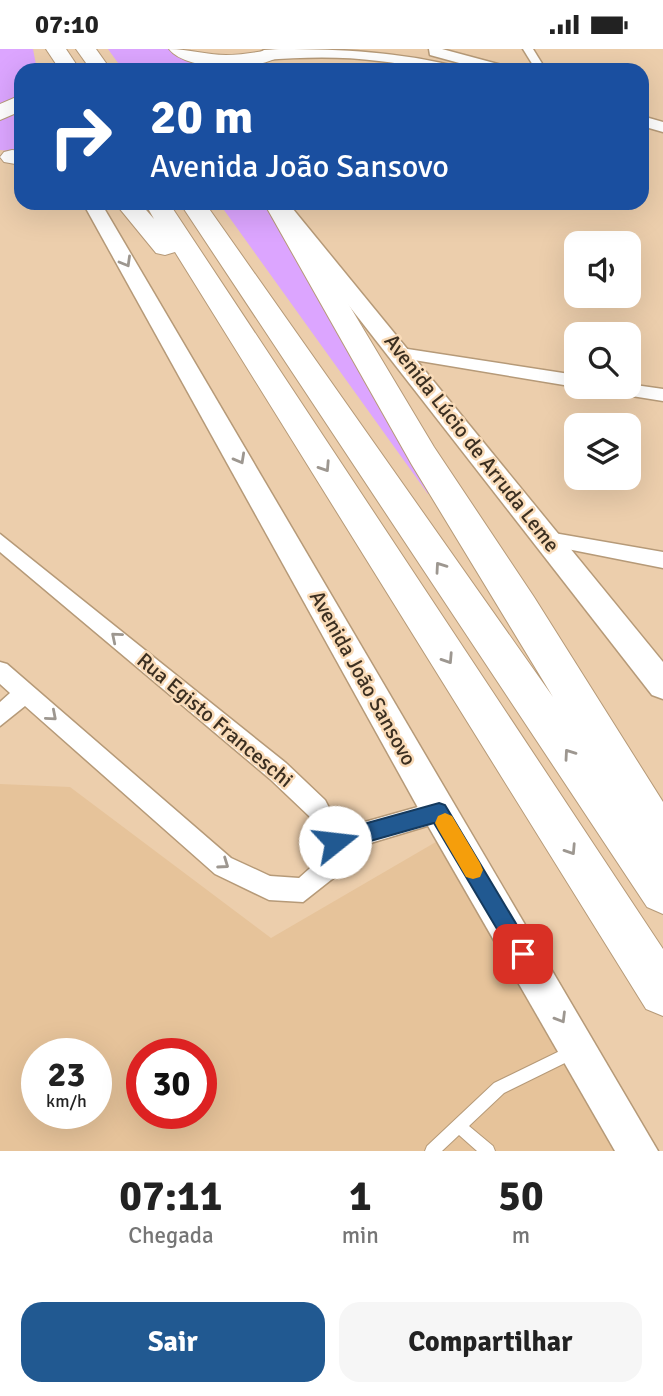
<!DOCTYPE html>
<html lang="pt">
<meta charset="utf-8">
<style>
:root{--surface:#fff;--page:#f6f6f6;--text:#222;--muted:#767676;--accent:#215991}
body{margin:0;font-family:Signika,sans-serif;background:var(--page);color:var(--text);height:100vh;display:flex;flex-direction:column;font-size:26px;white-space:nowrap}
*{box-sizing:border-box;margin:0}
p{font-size:23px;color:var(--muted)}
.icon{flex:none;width:38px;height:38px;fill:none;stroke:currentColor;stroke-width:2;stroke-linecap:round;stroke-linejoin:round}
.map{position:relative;height:1102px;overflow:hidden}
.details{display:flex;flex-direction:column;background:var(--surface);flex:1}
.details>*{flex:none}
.guide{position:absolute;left:14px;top:14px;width:635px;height:147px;border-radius:21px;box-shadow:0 7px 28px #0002;background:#1a4fa0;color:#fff;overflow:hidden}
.tools{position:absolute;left:564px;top:182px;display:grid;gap:14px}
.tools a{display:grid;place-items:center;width:77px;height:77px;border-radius:14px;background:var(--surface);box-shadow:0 7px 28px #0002;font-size:35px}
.speed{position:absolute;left:21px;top:989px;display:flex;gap:14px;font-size:35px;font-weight:700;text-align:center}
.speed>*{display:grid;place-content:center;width:91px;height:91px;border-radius:50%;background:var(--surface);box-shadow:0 7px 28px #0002;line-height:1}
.speed small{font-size:18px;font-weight:400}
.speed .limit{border:10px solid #d22;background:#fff;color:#111}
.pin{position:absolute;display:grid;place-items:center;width:60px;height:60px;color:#fff;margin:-30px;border-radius:14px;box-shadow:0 4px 10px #0006}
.me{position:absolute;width:77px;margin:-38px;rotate:74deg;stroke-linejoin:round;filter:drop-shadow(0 0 5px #0008)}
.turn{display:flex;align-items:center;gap:24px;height:147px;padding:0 21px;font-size:32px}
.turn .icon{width:91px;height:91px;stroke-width:2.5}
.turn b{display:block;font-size:49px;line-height:60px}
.eta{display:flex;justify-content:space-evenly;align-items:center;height:119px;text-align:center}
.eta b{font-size:42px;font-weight:700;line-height:49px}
.cta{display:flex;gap:14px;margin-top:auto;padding:14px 21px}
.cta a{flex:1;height:80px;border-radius:21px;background:var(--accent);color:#fff;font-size:28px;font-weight:700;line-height:80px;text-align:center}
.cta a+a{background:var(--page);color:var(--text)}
.status{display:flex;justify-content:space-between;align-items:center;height:49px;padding:0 35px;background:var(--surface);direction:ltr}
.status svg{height:19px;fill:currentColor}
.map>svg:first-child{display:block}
.built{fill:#e6c39a;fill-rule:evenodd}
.green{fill:#dca5ff}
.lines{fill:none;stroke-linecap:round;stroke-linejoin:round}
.lane-casing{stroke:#b69a78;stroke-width:2}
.street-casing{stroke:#b69a78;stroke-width:3}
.secondary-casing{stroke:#b69a78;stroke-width:3}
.highway-casing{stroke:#b69a78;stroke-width:2}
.lane{fill:#fff;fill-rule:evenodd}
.street{fill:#fff;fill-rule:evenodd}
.secondary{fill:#fff;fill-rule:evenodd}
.highway{fill:#fff;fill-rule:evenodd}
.oneway{stroke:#9d9790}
.route{fill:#215991;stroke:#153a5e;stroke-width:2}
.slow{fill:#f59e0b}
.labels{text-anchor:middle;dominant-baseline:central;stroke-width:5;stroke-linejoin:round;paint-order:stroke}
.street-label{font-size:21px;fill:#3b2f21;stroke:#f9dbb8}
</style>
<div class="status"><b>07:10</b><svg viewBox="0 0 49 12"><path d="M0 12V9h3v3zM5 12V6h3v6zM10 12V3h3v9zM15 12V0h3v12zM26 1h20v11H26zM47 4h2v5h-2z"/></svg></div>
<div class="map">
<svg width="663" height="1102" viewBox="0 0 663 1102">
<rect width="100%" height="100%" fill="#ecceac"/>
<path class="built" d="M 0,735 L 70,738 L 271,889 L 453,783 L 639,1102 L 0,1102 ZM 37,1004 L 96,1004 L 96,1064 L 37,1064 ZM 142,1004 L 201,1004 L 201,1064 L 142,1064 Z"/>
<g class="green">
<polygon points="0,0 33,0 37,21 21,21 21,45 0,57"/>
<polygon points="108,0 171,0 228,17 221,21 123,21"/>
<polygon points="21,60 21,103 0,101 0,70"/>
<polygon points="219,154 263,154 274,167 431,443 428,445"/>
</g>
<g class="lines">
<g class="lane-casing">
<polygon id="lane" points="570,997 575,999 577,1004 575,1009 504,1044 469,1077 493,1097 495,1102 477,1102 459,1086 442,1102 425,1102 427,1097 494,1034"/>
</g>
<g class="street-casing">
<g id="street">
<polygon points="523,0 533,0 546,21 536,21"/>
<polygon points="401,299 576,326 576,338 396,308 396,300"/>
<polygon points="628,335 663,340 663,352 613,344 605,338 628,338"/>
<polygon points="548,483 663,503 663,519 542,495 539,490 542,485"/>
<polygon points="0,485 286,714 325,751 340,780 439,752 447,755 450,763 447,771 344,802 336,827 303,853 269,851 215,825 25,657 0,677 0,653 10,644 0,635 0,613 7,615 231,809 270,827 299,829 318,812 323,794 309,767 270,730 0,503"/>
</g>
</g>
<g class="secondary-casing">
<g id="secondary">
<path d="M 282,0 C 343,0 399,3 459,18 L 461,21 C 433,21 407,15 379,12 C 341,7 303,8 264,11 L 256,6 L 264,1 Z"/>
<polygon points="429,0 442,0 509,18 511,21 485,21 430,6"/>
<polygon points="642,67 663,73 663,83 642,77"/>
<polygon points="83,154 101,154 658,1102 615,1102 427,775"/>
<polygon points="269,154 288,154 663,613 663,650 652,646"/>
</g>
</g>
<g class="highway-casing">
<g id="highway">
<polygon points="46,0 66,0 80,21 60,21"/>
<polygon points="76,0 96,0 111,21 91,21"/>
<path d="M 169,0 C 189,0 206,6 226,6 C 247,6 267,0 288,0 C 271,24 187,24 169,0 Z"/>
<polygon points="21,46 21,62 0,71 0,55"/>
<polygon points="12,101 21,102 21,116 4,113 0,108 4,103"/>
<polygon points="115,154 140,154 154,170 145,154 169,154 663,900 663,967 646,960 175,203 165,206 156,204"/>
<polygon points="180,154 205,154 553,648 412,416 264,154 288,154 434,398 534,548 663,753 663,865 647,858"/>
</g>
</g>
<use href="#lane" class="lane"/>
<use href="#street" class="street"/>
<use href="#secondary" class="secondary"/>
<use href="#highway" class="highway"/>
</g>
<defs><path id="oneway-chevron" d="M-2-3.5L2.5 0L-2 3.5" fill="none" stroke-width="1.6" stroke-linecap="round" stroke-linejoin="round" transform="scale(1.75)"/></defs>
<g class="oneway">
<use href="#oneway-chevron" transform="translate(126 213) rotate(60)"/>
<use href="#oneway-chevron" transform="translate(240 410) rotate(61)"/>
<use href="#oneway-chevron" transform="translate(325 418) rotate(57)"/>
<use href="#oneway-chevron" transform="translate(440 518) rotate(-125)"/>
<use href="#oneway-chevron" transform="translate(116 588) rotate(-140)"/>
<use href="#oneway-chevron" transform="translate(448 610) rotate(57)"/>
<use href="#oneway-chevron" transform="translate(52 667) rotate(41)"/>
<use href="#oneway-chevron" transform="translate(569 705) rotate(-125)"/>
<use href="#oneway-chevron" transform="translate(571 801) rotate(57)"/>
<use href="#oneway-chevron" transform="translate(224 815) rotate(35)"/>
<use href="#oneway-chevron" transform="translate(561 969) rotate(59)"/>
</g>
<polygon class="route" points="439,754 445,756 530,898 533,905 530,912 523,915 516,912 434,774 335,802 328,800 325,793 328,786 335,783"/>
<polygon class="slow" points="445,764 452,767 480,814 483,821 480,828 473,830 466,828 438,780 435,774 438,767"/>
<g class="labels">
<g class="street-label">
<text transform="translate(472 394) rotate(52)">Avenida Lúcio de Arruda Leme</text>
<text transform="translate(363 629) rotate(61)">Avenida João Sansovo</text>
<text transform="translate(215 671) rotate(40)">Rua Egisto Franceschi</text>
</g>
</g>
</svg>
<div class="tools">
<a><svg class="icon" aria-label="sound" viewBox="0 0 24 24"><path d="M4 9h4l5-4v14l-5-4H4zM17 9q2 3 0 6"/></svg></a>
<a><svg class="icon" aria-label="search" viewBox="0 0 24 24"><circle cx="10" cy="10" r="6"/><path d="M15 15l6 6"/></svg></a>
<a><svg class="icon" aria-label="layers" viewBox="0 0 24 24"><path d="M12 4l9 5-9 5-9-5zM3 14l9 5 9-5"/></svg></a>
</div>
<div class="speed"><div>23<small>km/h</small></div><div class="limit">30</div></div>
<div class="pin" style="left:523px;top:905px;background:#d93025"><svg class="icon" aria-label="arrive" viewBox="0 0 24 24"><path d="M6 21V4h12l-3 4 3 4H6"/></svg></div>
<svg class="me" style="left:335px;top:793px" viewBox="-20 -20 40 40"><circle r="19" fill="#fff"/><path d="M0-13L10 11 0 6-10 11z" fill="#215991"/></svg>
<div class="guide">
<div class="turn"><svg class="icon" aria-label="right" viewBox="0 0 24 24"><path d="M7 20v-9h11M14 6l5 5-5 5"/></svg><div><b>20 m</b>Avenida João Sansovo</div></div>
</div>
</div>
<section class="details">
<div class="eta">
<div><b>07:11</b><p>Chegada</p></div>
<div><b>1</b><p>min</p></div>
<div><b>50</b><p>m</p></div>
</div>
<div class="cta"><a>Sair</a><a>Compartilhar</a></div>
</section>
